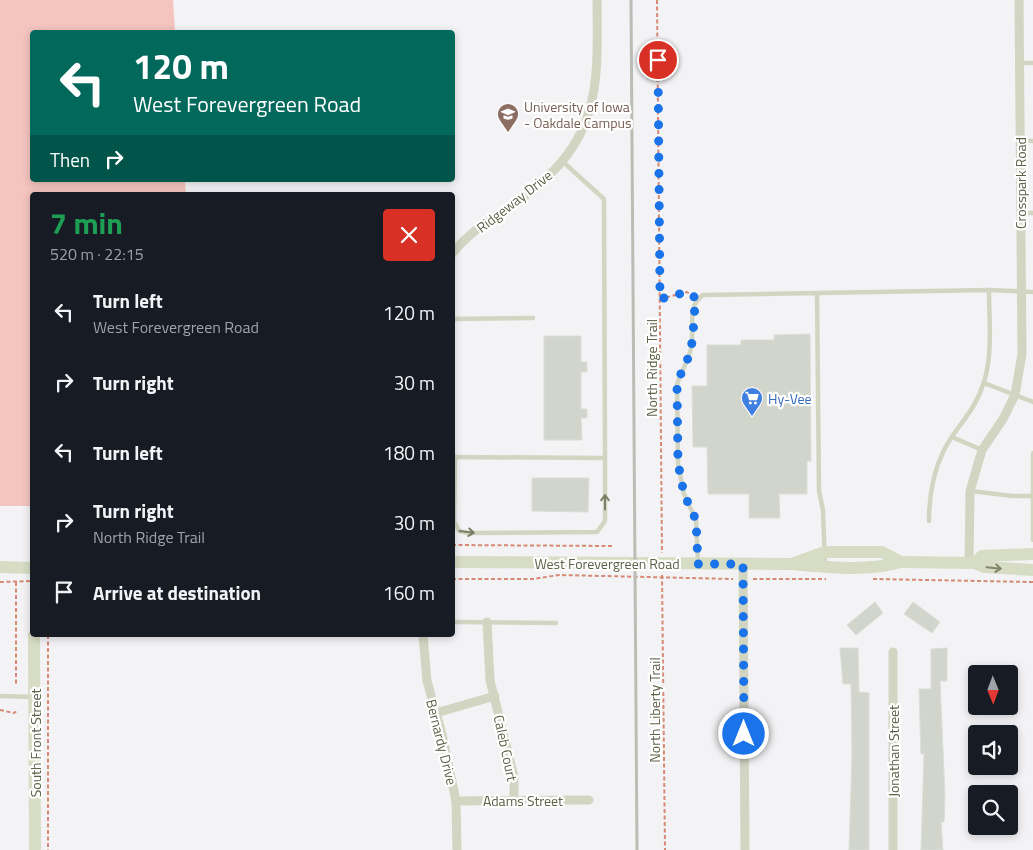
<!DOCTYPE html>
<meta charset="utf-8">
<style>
:root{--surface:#171b24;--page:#242831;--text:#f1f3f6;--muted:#9ea1a6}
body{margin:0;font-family:"Titillium Web",sans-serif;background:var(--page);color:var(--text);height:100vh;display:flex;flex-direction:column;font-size:19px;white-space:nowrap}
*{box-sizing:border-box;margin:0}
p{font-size:16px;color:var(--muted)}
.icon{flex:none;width:28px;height:28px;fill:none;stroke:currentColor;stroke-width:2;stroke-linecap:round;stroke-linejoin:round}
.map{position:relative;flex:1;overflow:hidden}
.sheet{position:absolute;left:30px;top:192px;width:425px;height:445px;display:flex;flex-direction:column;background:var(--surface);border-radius:5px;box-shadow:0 2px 8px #0003}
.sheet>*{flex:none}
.top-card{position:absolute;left:30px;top:30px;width:425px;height:152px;border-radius:5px;box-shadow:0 2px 8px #0003;background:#00695c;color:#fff;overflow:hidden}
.needle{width:32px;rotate:179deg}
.buttons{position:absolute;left:968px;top:665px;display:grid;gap:10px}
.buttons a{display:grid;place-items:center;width:50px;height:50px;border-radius:5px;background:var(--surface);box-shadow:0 2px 8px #0003;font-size:25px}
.pin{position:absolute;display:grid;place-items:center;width:42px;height:42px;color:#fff;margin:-21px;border:2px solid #fff;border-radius:50%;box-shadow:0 1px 5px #0007}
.me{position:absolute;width:55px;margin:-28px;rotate:0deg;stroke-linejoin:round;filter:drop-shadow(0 0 4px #0008)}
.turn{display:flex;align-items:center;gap:18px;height:105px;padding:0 20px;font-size:22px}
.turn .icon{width:65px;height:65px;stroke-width:2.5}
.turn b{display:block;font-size:35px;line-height:42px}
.then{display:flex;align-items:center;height:48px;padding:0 20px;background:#0003;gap:10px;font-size:19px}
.round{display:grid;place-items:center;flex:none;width:52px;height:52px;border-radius:5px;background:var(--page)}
.summary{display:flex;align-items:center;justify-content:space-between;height:85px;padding:0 20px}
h1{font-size:30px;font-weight:700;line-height:38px;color:#1e9e55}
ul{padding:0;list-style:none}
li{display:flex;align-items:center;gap:15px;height:70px;padding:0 20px}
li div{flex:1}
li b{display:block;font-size:19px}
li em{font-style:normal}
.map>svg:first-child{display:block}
.green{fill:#f4c4bf}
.building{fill:#d2d5cc;stroke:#dbded6}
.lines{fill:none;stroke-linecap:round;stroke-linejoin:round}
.path{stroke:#d68973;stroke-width:2;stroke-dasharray:4 2.5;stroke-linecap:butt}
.lane{stroke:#d2d5c2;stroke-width:4.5}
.street{stroke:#d2d5c2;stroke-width:9}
.secondary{stroke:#d7dcc4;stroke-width:12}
.rail{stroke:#babdb4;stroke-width:3}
.oneway{stroke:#7a7f66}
.oneway2{stroke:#82876d}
.route{stroke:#1a73e8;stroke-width:9;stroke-dasharray:0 16.2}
.labels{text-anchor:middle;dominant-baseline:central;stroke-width:4.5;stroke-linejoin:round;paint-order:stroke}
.education-label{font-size:14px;fill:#785e54;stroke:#fff;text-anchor:start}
.street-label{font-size:14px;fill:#5d6248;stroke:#fff}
.shop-label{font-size:14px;fill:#366cbe;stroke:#fff;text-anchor:start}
</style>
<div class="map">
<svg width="1033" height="850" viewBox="0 0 1033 850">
<rect width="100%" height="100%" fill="#f3f3f5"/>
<polygon class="green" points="0,0 173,0 175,32 32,32 32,180 185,180 186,195 32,195 32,353 31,353 32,506 0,506"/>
<g class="building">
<polygon points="810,334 811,461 807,461 807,494 779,494 780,518 749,518 749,494 708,494 707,447 693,447 692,386 707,386 707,345 741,345 741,340 774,340 774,335"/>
<polygon points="544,336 581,336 581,362 587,362 587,372 581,372 581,409 587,409 587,418 581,418 582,440 544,440"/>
<polygon points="532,478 589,478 588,512 532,511"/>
<polygon points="875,602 883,613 856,635 847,625"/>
<polygon points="913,602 940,622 932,633 904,614"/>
<polygon points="840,648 858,648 859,692 869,693 869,850 849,850 852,756 851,684 843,684"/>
<polygon points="947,648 947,681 940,681 945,796 944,822 941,822 943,850 921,850 924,754 921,754 919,689 931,689 931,649"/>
</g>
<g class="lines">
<g class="path">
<polyline points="657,0 662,553"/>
<polyline points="660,299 687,292 693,296"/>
<polyline points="452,545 612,546"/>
<polyline points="662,575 665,850"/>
<polyline points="452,579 533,579 559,575 733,579"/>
<polyline points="753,579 826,579"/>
<polyline points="873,579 1033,582"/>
<polyline points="0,582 32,581"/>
<polyline points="16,582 16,686"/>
<polyline points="48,635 48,850"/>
<polyline points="0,710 14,713 17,711"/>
</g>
<g class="lane">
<polyline points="1020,63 1033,63"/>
<polyline points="1020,140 1033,141"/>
<polyline points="1020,213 1033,213"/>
<polyline points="989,290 1033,292"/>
<path d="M 817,293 L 989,290 C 989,319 993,353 984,382 C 975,412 957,425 944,450 C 933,472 929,496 929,521"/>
<polyline points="452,319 533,318"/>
<polyline points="984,383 1033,402"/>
<polyline points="952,437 982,450"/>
<polyline points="1033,453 1033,540"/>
<polyline points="452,457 605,458 604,199 562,161"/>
<polyline points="455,457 454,521 459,531 468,533 597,532 605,521 605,458"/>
<polyline points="971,491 1012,496 1033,496"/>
<path d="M 698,563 L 696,520 L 684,494 L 678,463 L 677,385 C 680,372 689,361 691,348 C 695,330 686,306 703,295 L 817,293 L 819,491 L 823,510 L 825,566"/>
<polyline points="455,622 556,623"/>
<polyline points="0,696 33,697"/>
</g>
<g class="street">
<path d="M 452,254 C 471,229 499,215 524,197 C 601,138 598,88 597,0"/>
<polyline points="969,563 970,491 982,450 1003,419 1015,395 1022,354 1019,0"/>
<polyline points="743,564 745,850"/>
<polyline points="487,622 490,680 514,777 514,800"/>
<polyline points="423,635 427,681 442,734 456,801 457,850"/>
<polyline points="893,652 893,850"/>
<polyline points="436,713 495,696"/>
<polyline points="456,801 589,800"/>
</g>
<g class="secondary">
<path d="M 825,552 L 882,552 L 901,562 C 866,572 827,567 792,564 Z"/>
<polyline points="1033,554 982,556 974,563 984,567 1033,570"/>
<polyline points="452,562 792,564"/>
<polyline points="901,562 974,563"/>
<polyline points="0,567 32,568"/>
<polyline points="34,635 35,850"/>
</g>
<polyline class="rail" points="631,0 637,850"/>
</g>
<defs><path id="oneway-shaft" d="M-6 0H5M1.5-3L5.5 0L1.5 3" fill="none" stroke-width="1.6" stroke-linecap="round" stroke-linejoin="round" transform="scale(1.25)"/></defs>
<g class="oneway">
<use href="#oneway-shaft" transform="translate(605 502) rotate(-90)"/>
<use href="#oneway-shaft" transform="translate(467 532) rotate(7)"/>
</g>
<use class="oneway2" href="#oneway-shaft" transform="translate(994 568) rotate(6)"/>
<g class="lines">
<path class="route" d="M 658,60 L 660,299 L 687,292 L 697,299 C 692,316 695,331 691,347 C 689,361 680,372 677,385 L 678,463 L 684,494 L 696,520 L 698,564 L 743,564 L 744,734"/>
</g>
<defs>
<g id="university-pin" transform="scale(1.125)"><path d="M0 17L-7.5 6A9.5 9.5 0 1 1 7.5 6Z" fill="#8d6e63" stroke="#fff"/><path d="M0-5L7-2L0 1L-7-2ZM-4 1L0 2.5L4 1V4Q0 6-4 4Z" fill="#fff"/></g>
<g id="supermarket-pin" transform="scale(1.125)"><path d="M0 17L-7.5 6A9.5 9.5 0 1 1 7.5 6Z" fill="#3f7fe0" stroke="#fff"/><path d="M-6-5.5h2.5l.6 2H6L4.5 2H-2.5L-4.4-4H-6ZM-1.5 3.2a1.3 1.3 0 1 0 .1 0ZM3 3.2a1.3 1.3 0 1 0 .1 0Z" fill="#fff"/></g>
</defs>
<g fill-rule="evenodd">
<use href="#university-pin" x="508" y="114"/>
<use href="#supermarket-pin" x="752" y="398"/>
</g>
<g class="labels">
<g class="education-label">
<text x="524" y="106">University of Iowa<tspan x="524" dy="16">- Oakdale Campus</tspan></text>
</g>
<g class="street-label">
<text transform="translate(1020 183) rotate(-90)">Crosspark Road</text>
<text transform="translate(514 201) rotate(-38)">Ridgeway Drive</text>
<text transform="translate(651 368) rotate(-90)">North Ridge Trail</text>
<text x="607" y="563">West Forevergreen Road</text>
<text transform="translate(654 710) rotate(-90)">North Liberty Trail</text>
<text transform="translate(442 742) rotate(76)">Bernardy Drive</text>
<text transform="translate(35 743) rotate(-90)">South Front Street</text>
<text transform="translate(506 748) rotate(78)">Caleb Court</text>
<text transform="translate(893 751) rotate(-90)">Jonathan Street</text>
<text x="523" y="800">Adams Street</text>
</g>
<g class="shop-label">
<text x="768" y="398">Hy-Vee</text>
</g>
</g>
</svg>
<div class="buttons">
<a><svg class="needle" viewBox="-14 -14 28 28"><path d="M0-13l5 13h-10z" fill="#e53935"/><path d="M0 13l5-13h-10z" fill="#9ea1a6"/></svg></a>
<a><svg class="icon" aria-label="sound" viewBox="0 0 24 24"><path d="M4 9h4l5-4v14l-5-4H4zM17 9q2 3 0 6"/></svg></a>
<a><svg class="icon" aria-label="search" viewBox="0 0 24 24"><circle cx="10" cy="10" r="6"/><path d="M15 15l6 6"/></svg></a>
</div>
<div class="pin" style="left:658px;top:60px;background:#d93025"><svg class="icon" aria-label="arrive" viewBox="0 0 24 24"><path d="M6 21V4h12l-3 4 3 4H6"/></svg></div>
<svg class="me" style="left:744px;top:734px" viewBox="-20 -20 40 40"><circle r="17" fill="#1a73e8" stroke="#fff" stroke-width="3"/><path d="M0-11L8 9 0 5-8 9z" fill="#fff"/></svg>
<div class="top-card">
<div class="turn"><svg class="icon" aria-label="left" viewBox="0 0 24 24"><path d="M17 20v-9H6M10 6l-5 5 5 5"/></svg><div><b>120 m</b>West Forevergreen Road</div></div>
<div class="then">Then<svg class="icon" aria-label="right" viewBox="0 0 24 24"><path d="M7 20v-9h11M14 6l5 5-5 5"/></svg></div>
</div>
<section class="sheet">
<div class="summary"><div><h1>7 min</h1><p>520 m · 22:15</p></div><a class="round" style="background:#d93025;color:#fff"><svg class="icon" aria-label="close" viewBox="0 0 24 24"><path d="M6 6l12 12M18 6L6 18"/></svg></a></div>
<ul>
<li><svg class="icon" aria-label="left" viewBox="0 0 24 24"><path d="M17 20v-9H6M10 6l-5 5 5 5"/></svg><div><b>Turn left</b><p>West Forevergreen Road</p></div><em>120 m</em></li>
<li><svg class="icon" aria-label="right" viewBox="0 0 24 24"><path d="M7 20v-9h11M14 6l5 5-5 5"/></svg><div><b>Turn right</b></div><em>30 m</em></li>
<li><svg class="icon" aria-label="left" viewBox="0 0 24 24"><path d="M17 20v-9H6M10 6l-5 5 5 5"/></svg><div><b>Turn left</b></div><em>180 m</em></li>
<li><svg class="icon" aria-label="right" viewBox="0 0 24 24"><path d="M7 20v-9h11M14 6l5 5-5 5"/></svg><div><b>Turn right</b><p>North Ridge Trail</p></div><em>30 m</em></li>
<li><svg class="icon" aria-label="arrive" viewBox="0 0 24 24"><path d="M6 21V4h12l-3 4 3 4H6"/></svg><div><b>Arrive at destination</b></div><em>160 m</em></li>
</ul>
</section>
</div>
